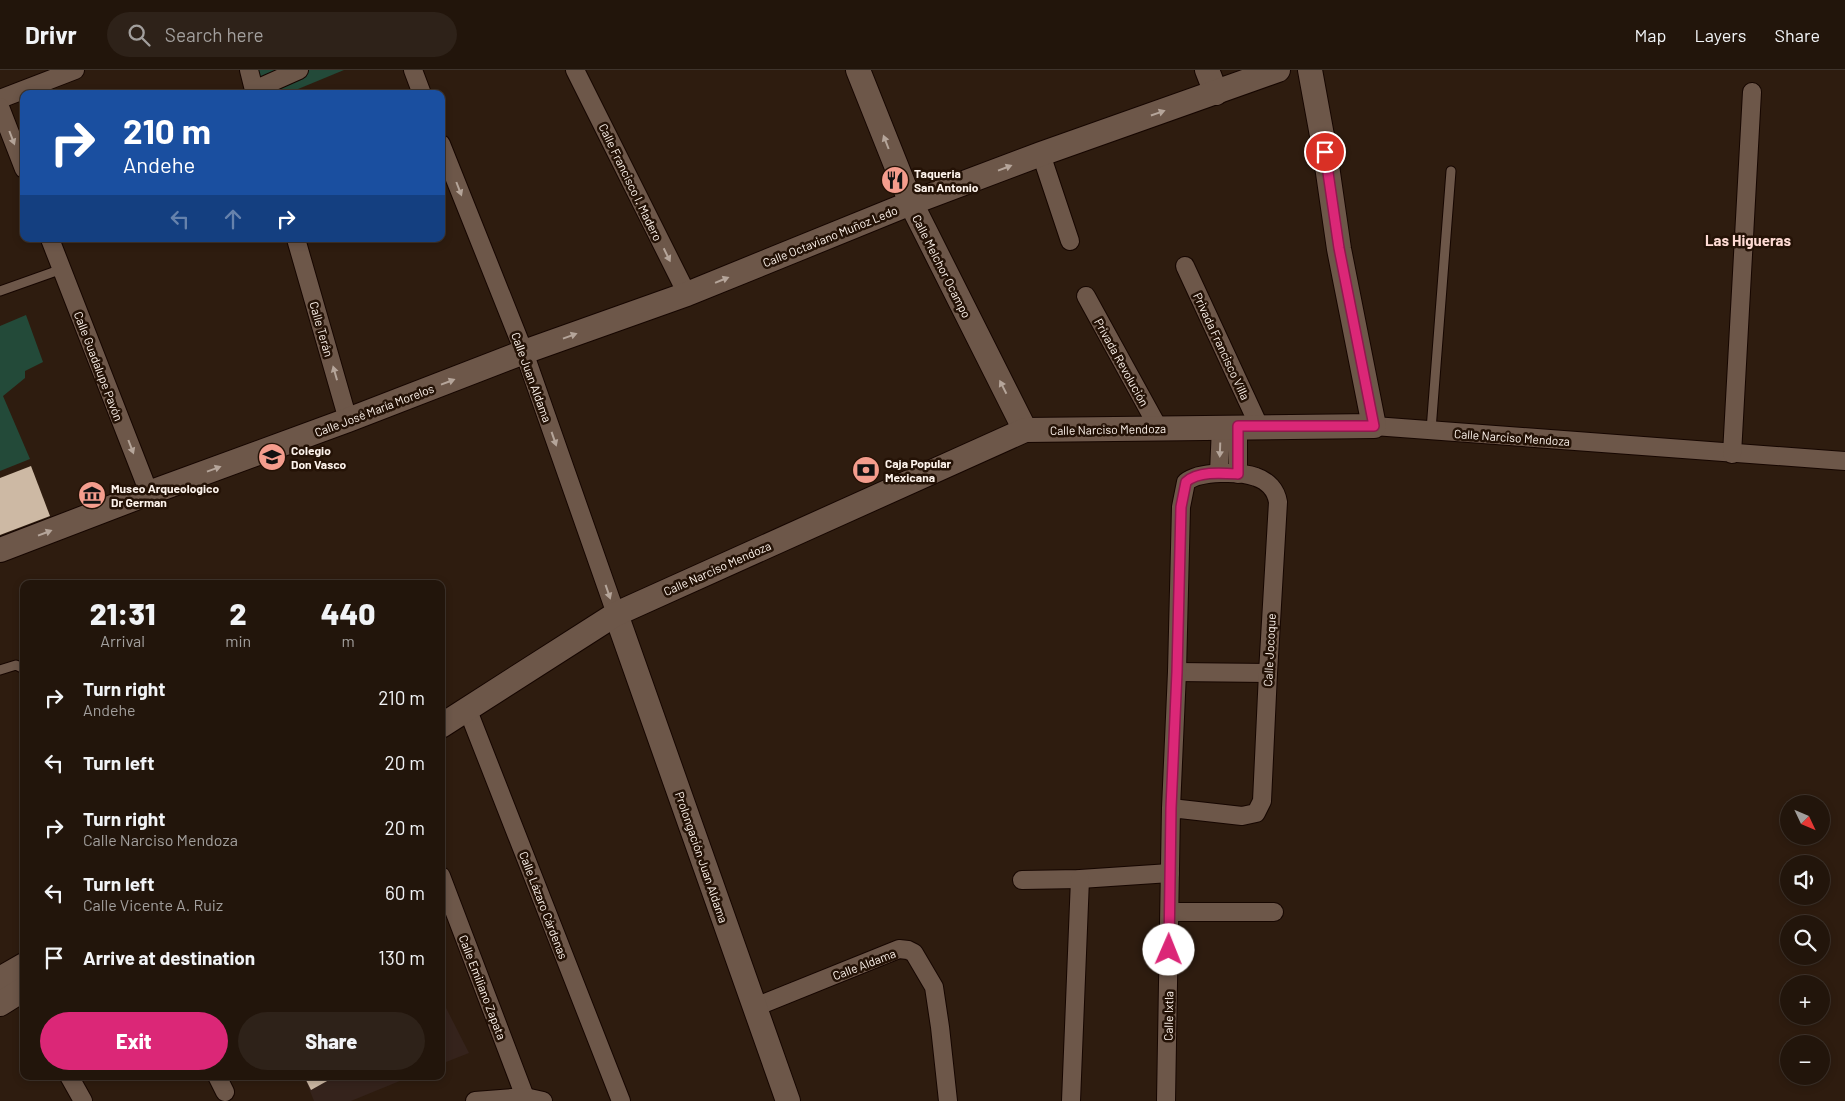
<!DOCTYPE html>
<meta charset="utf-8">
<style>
:root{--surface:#22150b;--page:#2e2219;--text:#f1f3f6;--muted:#a29f9d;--line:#3f342c;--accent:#db2777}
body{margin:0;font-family:Barlow,sans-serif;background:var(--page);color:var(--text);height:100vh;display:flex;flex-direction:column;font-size:19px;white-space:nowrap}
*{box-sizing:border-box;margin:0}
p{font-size:16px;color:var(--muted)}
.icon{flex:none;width:28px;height:28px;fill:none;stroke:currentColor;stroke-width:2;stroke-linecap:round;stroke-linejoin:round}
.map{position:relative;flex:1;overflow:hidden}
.sheet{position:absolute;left:20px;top:510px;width:425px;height:500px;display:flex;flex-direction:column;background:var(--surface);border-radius:10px;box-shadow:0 2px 8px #0003,0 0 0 1px var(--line)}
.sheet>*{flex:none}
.top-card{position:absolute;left:20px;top:20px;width:425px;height:152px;border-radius:10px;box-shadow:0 2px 8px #0003,0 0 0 1px var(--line);background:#1a4fa0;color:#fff;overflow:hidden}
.needle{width:32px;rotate:134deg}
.buttons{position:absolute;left:1780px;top:725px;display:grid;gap:10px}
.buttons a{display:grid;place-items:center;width:50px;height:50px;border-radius:50%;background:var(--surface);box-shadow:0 2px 8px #0003,0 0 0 1px var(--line);font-size:25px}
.pin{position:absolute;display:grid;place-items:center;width:42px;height:42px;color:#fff;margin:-21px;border:2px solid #fff;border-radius:50%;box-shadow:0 1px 5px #0007}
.me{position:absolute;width:55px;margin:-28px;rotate:1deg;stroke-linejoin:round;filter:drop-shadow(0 0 4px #0008)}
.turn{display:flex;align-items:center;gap:18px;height:105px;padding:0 20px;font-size:22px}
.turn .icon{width:65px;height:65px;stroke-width:2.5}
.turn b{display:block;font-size:35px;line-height:42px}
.lanes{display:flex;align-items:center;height:48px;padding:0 20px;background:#0003;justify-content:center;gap:25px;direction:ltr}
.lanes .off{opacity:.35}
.eta{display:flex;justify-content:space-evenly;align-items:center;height:85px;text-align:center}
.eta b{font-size:30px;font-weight:800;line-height:35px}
.button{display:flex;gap:10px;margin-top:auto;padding:10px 20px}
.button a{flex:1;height:58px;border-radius:30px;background:var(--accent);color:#fff;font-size:20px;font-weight:800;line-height:58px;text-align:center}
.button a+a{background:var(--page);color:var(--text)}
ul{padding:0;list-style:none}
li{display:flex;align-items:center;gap:15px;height:65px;padding:0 20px}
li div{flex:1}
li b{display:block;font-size:19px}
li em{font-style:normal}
header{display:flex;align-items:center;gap:30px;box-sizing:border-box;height:70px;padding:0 25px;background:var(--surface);border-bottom:1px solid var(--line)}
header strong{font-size:24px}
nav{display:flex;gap:28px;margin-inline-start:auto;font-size:18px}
.search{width:350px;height:45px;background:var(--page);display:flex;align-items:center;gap:12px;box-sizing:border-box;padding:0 18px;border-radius:28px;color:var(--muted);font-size:19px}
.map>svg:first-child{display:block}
.education{fill:#35231c}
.green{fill:#234a39}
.building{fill:#cdb9a4}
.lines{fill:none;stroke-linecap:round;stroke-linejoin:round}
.lane-casing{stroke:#160600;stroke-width:11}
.street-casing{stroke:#160600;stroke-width:20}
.secondary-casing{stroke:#160600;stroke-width:26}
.lane{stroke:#6d5749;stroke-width:9}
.street{stroke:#6d5749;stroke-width:18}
.secondary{stroke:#6d5749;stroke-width:24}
.oneway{fill:#b5a59a}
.route-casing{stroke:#8e194d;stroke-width:12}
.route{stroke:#db2777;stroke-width:9}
.labels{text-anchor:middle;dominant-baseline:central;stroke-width:5;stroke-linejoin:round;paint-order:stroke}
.poi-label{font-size:12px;font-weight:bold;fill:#fdf3ec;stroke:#241206;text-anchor:start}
.street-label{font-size:12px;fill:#fdf3ec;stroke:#241206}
.quarter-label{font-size:15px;font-weight:bold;fill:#fedbd4;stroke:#241206}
</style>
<header>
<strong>Drivr</strong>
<div class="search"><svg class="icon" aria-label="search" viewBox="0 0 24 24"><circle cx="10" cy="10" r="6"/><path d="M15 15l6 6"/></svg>Search here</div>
<nav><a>Map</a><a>Layers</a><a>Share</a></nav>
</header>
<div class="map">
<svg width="1845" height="1031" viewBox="0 0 1845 1031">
<rect width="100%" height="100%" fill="#2e1c0f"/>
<g class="education">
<polygon points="441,928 469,983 441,994"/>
<polygon points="304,1006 412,1006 351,1031 314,1031"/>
</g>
<g class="green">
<polygon points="257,0 344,0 286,24 264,24"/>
<polygon points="26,245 43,292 25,301 25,308 3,326 30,389 0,401 0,256"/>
</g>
<g class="building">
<polygon points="31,396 50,446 0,465 0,408"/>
<polygon points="304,1006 336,1006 311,1020"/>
</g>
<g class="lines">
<g class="lane-casing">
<g id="lane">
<polyline points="0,221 62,199"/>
<polyline points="1431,360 1451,101"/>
<polyline points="0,600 16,595 24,599"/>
</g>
</g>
<g class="street-casing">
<g id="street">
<polyline points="249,0 255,24"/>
<polyline points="413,0 422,24"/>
<polyline points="575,0 687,224"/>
<polyline points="254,20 299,0"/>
<polyline points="0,29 75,0"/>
<polyline points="0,37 24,99"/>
<polyline points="441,74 524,282 616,544"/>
<polyline points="1041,84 1070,171"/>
<polyline points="50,169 149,423"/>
<polyline points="296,169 348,350"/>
<polyline points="1185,196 1259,356"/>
<polyline points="1086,226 1159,359"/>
<polyline points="1374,356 1845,391"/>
<polyline points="1732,384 1752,22"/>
<polyline points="1219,403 1221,357"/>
<polyline points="1238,404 1238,356"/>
<polyline points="1177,602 1268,603"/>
<polyline points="467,638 621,1031"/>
<polyline points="441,806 525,1027"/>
<polyline points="1022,810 1080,809 1170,803"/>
<polyline points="1170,842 1274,842"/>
<polyline points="755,937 899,879 908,880 914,883 934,917 940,957 948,1031"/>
<polyline points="69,1006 83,1031"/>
<polyline points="217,1006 225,1022"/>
<polyline points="475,1031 525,1027 543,1031"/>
<polyline points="1071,1031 1080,809"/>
<path d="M 1166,1031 L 1171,738 L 1177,602 L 1181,437 L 1186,412 C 1199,401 1240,401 1256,407 C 1268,411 1276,420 1278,432 L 1268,603 L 1262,731 L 1256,743 L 1242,746 L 1171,738"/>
</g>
</g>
<g class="secondary-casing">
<g id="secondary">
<polyline points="858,0 911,133 1025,360"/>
<polyline points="1207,0 1216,23"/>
<polyline points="0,480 149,423 348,350 524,282 687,224 911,133 1041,84 1278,0"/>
<polyline points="616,544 788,1031"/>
<polyline points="441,656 616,544 1025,360 1374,356 1339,179 1325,82 1310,0"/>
<polyline points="0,909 24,895"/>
<polyline points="0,934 24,919"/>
</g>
</g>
<use href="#lane" class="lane"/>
<use href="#street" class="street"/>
<use href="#secondary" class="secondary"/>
</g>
<defs><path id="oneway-solid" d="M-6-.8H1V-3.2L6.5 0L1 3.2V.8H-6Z" transform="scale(1.25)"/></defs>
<g class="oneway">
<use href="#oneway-solid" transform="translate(1158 43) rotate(-19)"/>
<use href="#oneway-solid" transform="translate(12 68) rotate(69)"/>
<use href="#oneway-solid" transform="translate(886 72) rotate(-111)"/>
<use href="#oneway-solid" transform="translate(1005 98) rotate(-21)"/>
<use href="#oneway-solid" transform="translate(459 119) rotate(69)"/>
<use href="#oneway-solid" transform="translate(667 185) rotate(64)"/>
<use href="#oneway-solid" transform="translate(722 210) rotate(-22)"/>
<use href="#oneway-solid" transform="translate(570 266) rotate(-20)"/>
<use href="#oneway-solid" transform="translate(335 303) rotate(-106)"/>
<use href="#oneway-solid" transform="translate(448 312) rotate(-21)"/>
<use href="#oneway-solid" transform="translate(1003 317) rotate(-117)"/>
<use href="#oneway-solid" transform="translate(554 369) rotate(71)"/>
<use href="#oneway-solid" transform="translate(131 377) rotate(69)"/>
<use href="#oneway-solid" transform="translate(1220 380) rotate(92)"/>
<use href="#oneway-solid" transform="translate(214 399) rotate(-20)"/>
<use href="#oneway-solid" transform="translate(45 463) rotate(-21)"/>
<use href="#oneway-solid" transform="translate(608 522) rotate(71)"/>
</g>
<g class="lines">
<g class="route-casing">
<path id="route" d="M 1169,880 L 1171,738 L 1177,602 L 1181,437 L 1186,412 C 1198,401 1222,403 1238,404 L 1238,356 L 1374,356 L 1339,178 L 1325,82"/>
</g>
<use href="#route" class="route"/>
</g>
<defs>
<g id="restaurant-disc" transform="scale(1.4375)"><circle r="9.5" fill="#f49d8d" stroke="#241206"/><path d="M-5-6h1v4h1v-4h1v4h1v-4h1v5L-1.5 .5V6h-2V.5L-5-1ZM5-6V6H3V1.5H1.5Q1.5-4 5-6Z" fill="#111"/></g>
<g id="school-disc" transform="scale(1.4375)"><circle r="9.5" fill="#f49d8d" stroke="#241206"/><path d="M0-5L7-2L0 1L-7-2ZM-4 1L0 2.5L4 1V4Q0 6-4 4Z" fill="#111"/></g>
<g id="bank-disc" transform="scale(1.4375)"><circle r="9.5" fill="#f49d8d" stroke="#241206"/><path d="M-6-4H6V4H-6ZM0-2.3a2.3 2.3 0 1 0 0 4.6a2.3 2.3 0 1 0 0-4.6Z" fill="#111"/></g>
<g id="museum-disc" transform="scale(1.4375)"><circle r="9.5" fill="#f49d8d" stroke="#241206"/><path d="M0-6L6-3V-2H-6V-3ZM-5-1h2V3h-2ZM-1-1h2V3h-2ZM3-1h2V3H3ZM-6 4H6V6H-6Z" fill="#111"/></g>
</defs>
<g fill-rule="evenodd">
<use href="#restaurant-disc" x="895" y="110"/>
<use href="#school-disc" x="272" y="387"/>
<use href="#bank-disc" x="866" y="400"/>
<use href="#museum-disc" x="92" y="425"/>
</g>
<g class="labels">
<g class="poi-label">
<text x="914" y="103">Taqueria<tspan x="914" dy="14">San Antonio</tspan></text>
<text x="291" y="380">Colegio<tspan x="291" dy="14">Don Vasco</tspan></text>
<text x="885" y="393">Caja Popular<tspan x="885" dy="14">Mexicana</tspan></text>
<text x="111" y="418">Museo Arqueologico<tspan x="111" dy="14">Dr German</tspan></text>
</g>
<g class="street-label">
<text transform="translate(631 112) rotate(64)">Calle Francisco I. Madero</text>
<text transform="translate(830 166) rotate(-22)">Calle Octaviano Muñoz Ledo</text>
<text transform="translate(942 196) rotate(63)">Calle Melchor Ocampo</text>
<text transform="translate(322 259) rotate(74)">Calle Terán</text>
<text transform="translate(1222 276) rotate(65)">Privada Francisco Villa</text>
<text transform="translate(1122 292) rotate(61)">Privada Revolución</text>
<text transform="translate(99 296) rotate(69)">Calle Guadalupe Pavón</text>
<text transform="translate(532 307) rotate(70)">Calle Juan Aldama</text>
<text transform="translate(374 340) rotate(-21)">Calle José María Morelos</text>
<text transform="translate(1108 359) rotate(-1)">Calle Narciso Mendoza</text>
<text transform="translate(1512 367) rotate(4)">Calle Narciso Mendoza</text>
<text transform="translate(717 498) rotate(-24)">Calle Narciso Mendoza</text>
<text transform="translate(1269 580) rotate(-87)">Calle Jocoque</text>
<text transform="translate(702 787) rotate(71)">Prolongación Juan Aldama</text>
<text transform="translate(544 835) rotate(69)">Calle Lázaro Cárdenas</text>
<text transform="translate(864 894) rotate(-21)">Calle Aldama</text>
<text transform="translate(483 917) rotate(69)">Calle Emiliano Zapata</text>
<text transform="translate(1168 946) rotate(-89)">Calle Ixtla</text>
</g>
<g class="quarter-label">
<text x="1748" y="170">Las Higueras</text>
</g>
</g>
</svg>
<div class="buttons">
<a><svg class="needle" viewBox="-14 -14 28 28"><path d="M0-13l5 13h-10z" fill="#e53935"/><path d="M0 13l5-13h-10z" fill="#a29f9d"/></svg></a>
<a><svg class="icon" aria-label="sound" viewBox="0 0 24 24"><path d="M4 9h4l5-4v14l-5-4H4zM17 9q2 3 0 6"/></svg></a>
<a><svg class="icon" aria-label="search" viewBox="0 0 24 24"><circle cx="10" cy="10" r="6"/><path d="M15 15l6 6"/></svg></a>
<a>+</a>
<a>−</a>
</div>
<div class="pin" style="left:1325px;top:82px;background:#d93025"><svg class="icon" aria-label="arrive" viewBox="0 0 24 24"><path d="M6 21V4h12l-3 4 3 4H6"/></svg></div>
<svg class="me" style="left:1169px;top:880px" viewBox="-20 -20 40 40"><circle r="19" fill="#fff"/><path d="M0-13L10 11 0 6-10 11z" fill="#db2777"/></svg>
<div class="top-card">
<div class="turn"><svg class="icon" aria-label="right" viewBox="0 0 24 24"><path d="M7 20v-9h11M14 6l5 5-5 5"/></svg><div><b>210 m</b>Andehe</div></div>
<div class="lanes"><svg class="icon off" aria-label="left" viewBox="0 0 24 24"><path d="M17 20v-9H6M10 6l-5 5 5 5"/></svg><svg class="icon off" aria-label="ahead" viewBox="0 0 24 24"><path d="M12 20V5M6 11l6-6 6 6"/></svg><svg class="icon" aria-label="right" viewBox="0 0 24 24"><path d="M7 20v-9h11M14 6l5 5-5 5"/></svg></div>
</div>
<section class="sheet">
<div class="eta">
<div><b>21:31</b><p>Arrival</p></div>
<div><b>2</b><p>min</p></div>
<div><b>440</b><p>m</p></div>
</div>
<ul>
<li><svg class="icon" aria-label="right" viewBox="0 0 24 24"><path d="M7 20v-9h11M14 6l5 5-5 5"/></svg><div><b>Turn right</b><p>Andehe</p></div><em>210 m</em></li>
<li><svg class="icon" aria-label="left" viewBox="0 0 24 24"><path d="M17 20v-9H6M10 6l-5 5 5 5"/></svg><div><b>Turn left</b></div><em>20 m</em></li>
<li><svg class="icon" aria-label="right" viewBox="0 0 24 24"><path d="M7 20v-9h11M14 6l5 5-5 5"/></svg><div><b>Turn right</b><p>Calle Narciso Mendoza</p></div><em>20 m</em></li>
<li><svg class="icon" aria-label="left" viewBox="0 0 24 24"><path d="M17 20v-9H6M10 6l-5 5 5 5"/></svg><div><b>Turn left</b><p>Calle Vicente A. Ruiz</p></div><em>60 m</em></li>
<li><svg class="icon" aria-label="arrive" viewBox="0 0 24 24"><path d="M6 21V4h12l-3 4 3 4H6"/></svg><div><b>Arrive at destination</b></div><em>130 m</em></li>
</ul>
<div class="button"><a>Exit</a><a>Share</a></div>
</section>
</div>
